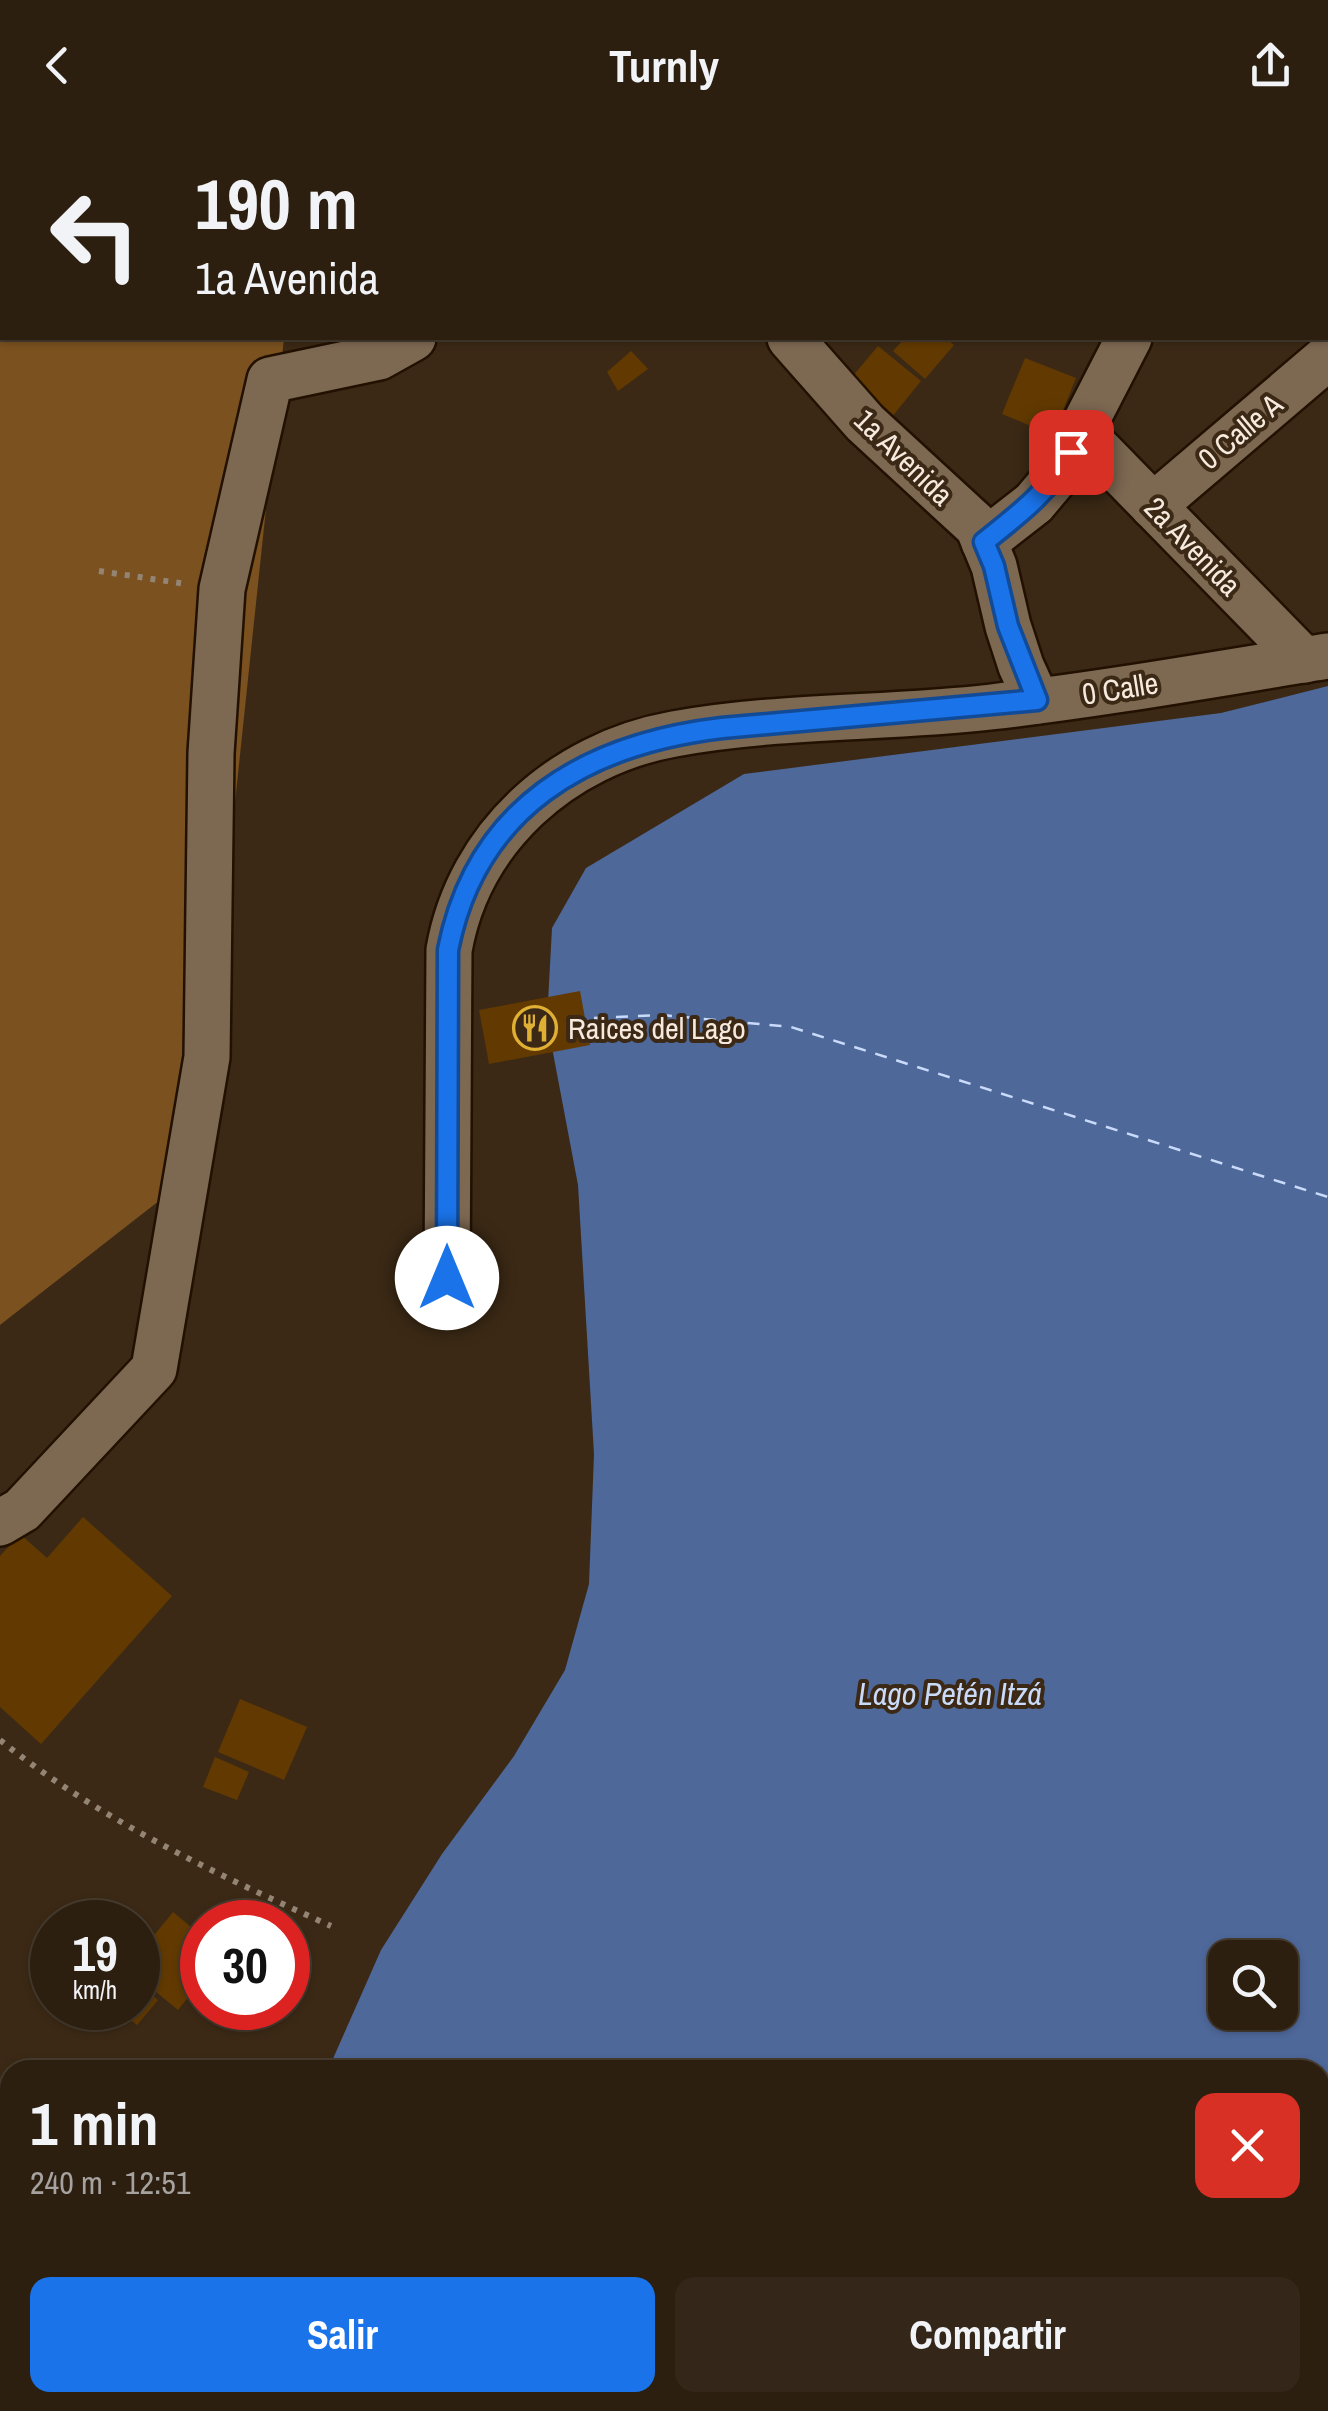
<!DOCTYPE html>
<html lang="es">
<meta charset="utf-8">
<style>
:root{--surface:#2c1f10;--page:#342719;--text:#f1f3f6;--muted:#a6a29f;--line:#483d30;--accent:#1a73e8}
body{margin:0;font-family:"Archivo Narrow",sans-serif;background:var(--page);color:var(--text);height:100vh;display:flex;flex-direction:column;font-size:38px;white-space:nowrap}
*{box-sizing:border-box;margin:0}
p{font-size:32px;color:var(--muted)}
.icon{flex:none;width:55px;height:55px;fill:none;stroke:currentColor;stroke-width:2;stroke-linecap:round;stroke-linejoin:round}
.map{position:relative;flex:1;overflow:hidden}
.panel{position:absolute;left:0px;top:1930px;width:1330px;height:352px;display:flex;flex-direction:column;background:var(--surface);border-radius:30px 30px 0 0;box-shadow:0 2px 8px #0004,0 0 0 2px var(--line)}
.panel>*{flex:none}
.hud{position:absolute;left:0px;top:0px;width:1330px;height:210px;box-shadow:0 2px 8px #0004,0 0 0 2px var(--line);background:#2c1f10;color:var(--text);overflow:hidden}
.controls{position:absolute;left:1208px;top:1810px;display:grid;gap:20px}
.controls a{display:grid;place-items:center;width:90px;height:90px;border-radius:20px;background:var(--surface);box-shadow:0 2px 8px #0004,0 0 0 2px var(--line);font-size:50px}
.speed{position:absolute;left:30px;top:1770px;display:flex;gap:20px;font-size:50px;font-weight:700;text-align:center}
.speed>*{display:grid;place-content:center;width:130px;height:130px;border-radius:50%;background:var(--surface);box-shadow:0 2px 8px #0004,0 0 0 2px var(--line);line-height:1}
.speed small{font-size:25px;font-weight:400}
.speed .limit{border:15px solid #d22;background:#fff;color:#111}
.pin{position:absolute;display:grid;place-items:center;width:85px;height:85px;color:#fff;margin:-42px;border-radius:20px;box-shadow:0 5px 15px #0006}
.me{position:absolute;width:110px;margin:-55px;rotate:0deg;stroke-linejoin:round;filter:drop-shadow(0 0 8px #0008)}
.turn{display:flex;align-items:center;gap:35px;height:210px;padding:0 30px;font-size:45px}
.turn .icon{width:130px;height:130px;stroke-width:2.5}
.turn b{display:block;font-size:70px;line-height:85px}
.round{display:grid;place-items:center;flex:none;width:105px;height:105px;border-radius:20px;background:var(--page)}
.summary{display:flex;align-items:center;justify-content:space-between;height:170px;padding:0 30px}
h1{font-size:60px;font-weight:700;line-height:75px}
.button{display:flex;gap:20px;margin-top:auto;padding:20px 30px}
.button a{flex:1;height:115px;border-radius:20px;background:var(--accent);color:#fff;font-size:40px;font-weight:700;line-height:115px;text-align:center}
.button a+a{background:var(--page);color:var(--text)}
header{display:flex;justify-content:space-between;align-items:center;height:130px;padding:0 30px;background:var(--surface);font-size:45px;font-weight:700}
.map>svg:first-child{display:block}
.forest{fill:#7a511f}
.water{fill:#4e689a;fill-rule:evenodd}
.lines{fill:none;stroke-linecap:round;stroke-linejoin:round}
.ferry{stroke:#cadbfa;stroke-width:2.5;stroke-dasharray:12 10;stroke-linecap:butt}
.building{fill:#623a01}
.minor-casing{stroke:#210;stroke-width:50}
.path{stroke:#938474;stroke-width:6;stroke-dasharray:5 8;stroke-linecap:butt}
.minor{stroke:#7d6852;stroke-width:45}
.route-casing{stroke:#114b97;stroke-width:25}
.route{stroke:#1a73e8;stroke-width:18}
.labels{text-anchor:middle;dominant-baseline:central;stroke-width:8;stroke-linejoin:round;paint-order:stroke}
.street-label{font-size:30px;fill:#f6e9dd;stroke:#3b2915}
.poi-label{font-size:30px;fill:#f6e9dd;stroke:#3b2915;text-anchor:start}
.water-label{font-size:32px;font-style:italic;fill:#cadbfa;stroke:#3b2915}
</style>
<header><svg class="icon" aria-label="back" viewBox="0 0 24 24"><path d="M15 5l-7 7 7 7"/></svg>Turnly<svg class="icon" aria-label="share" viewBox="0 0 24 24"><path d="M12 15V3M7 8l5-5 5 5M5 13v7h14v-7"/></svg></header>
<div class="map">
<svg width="1328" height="2281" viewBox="0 0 1328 2281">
<rect width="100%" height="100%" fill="#3b2915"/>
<polygon class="forest" points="0,0 305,0 2,2 2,208 284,208 196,1042 0,1195"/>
<path class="water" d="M 1328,556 L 1328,2281 L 0,2281 L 0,2215 L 10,2219 L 10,2272 L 1320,2272 L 1320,1940 L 328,1940 L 381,1820 L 442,1724 L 514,1626 L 565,1540 L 589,1454 L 594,1324 L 578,1055 L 547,891 L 552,798 L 586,738 L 744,644 L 1221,583 ZM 1225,1828 L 1280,1828 L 1280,1882 L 1225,1882 Z"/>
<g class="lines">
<polyline class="ferry" points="594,888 662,885 791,897 1328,1067"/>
</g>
<g class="building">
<polygon points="905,208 945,208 954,215 925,249 893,221"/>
<polygon points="878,216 921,251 891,288 847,253"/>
<polygon points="631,221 648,239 618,261 607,242"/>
<polygon points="1025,228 1076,248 1053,305 1002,284"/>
<polygon points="580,861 590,915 489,934 479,880"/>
<polygon points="83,1387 172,1466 41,1614 0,1577 0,1426 20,1404 47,1428"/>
<polygon points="240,1569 307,1597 284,1650 218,1622"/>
<polygon points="215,1627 249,1642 237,1670 203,1657"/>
<polygon points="173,1782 202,1806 202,1850 178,1880 138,1847 138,1825"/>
<polygon points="138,1853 158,1870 137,1895 116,1878 138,1878"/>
</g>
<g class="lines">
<g class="minor-casing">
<g id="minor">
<polyline points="301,2 301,0"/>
<polyline points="756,2 757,0"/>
<polyline points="1223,2 1224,0"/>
<polyline points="1328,177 1328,178"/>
<polyline points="790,208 865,293 978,397 994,436 1008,496 1021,536 1037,571"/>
<polyline points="1082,303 1304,530"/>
<polyline points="1153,376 1328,227"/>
<polyline points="984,412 1034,373 1060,342 1129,208"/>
<path d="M 447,1148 L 449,820 C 469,707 562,624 674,604 C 778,585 886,589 991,577 C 1104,564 1216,544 1328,526"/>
<polyline points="0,1393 22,1380 154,1239 207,927 211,623 222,459 270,250 379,227 413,208"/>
</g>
</g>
<g class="path">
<polyline points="1073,0 1079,2"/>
<polyline points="894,2 896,0"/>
<polyline points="99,441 186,454"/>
<path d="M 0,1610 C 98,1689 216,1744 331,1796"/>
</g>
<use href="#minor" class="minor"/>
</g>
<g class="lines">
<g class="route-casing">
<path id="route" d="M 447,1148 L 448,820 C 476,677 586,614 722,598 L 1037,570 L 1008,496 L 994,436 L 984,412 C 1018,385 1050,361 1071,322"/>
</g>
<use href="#route" class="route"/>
</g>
<defs>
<g id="restaurant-ring" transform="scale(2.25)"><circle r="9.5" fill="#3b2915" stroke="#e0b034" stroke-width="1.5"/><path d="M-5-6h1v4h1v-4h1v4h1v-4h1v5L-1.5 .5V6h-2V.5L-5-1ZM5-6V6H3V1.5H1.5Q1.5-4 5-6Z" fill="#e0b034"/></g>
</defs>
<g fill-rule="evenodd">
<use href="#restaurant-ring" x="535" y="898"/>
</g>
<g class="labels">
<g class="street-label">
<text transform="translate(1240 301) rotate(-40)">0 Calle A</text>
<text transform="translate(904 327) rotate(44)">1a Avenida</text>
<text transform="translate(1193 416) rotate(46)">2a Avenida</text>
<text transform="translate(1120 558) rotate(-9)">0 Calle</text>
</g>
<g class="poi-label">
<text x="568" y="898">Raices del Lago</text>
</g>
<g class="water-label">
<text x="950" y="1563">Lago Petén Itzá</text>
</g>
</g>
</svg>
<div class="controls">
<a><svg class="icon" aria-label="search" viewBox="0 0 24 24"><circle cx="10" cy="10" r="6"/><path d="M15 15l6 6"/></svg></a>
</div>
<div class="speed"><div>19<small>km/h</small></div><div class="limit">30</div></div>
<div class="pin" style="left:1071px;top:322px;background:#d93025"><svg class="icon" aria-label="arrive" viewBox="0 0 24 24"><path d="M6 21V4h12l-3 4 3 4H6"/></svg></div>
<svg class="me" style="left:447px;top:1148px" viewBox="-20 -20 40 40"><circle r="19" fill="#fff"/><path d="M0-13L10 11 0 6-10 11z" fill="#1a73e8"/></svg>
<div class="hud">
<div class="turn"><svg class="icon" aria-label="left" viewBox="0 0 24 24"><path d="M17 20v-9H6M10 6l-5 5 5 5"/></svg><div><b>190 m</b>1a Avenida</div></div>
</div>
<section class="panel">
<div class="summary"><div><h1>1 min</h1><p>240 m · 12:51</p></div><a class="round" style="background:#d93025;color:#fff"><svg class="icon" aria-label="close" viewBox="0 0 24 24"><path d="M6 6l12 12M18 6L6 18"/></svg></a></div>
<div class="button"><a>Salir</a><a>Compartir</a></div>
</section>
</div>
